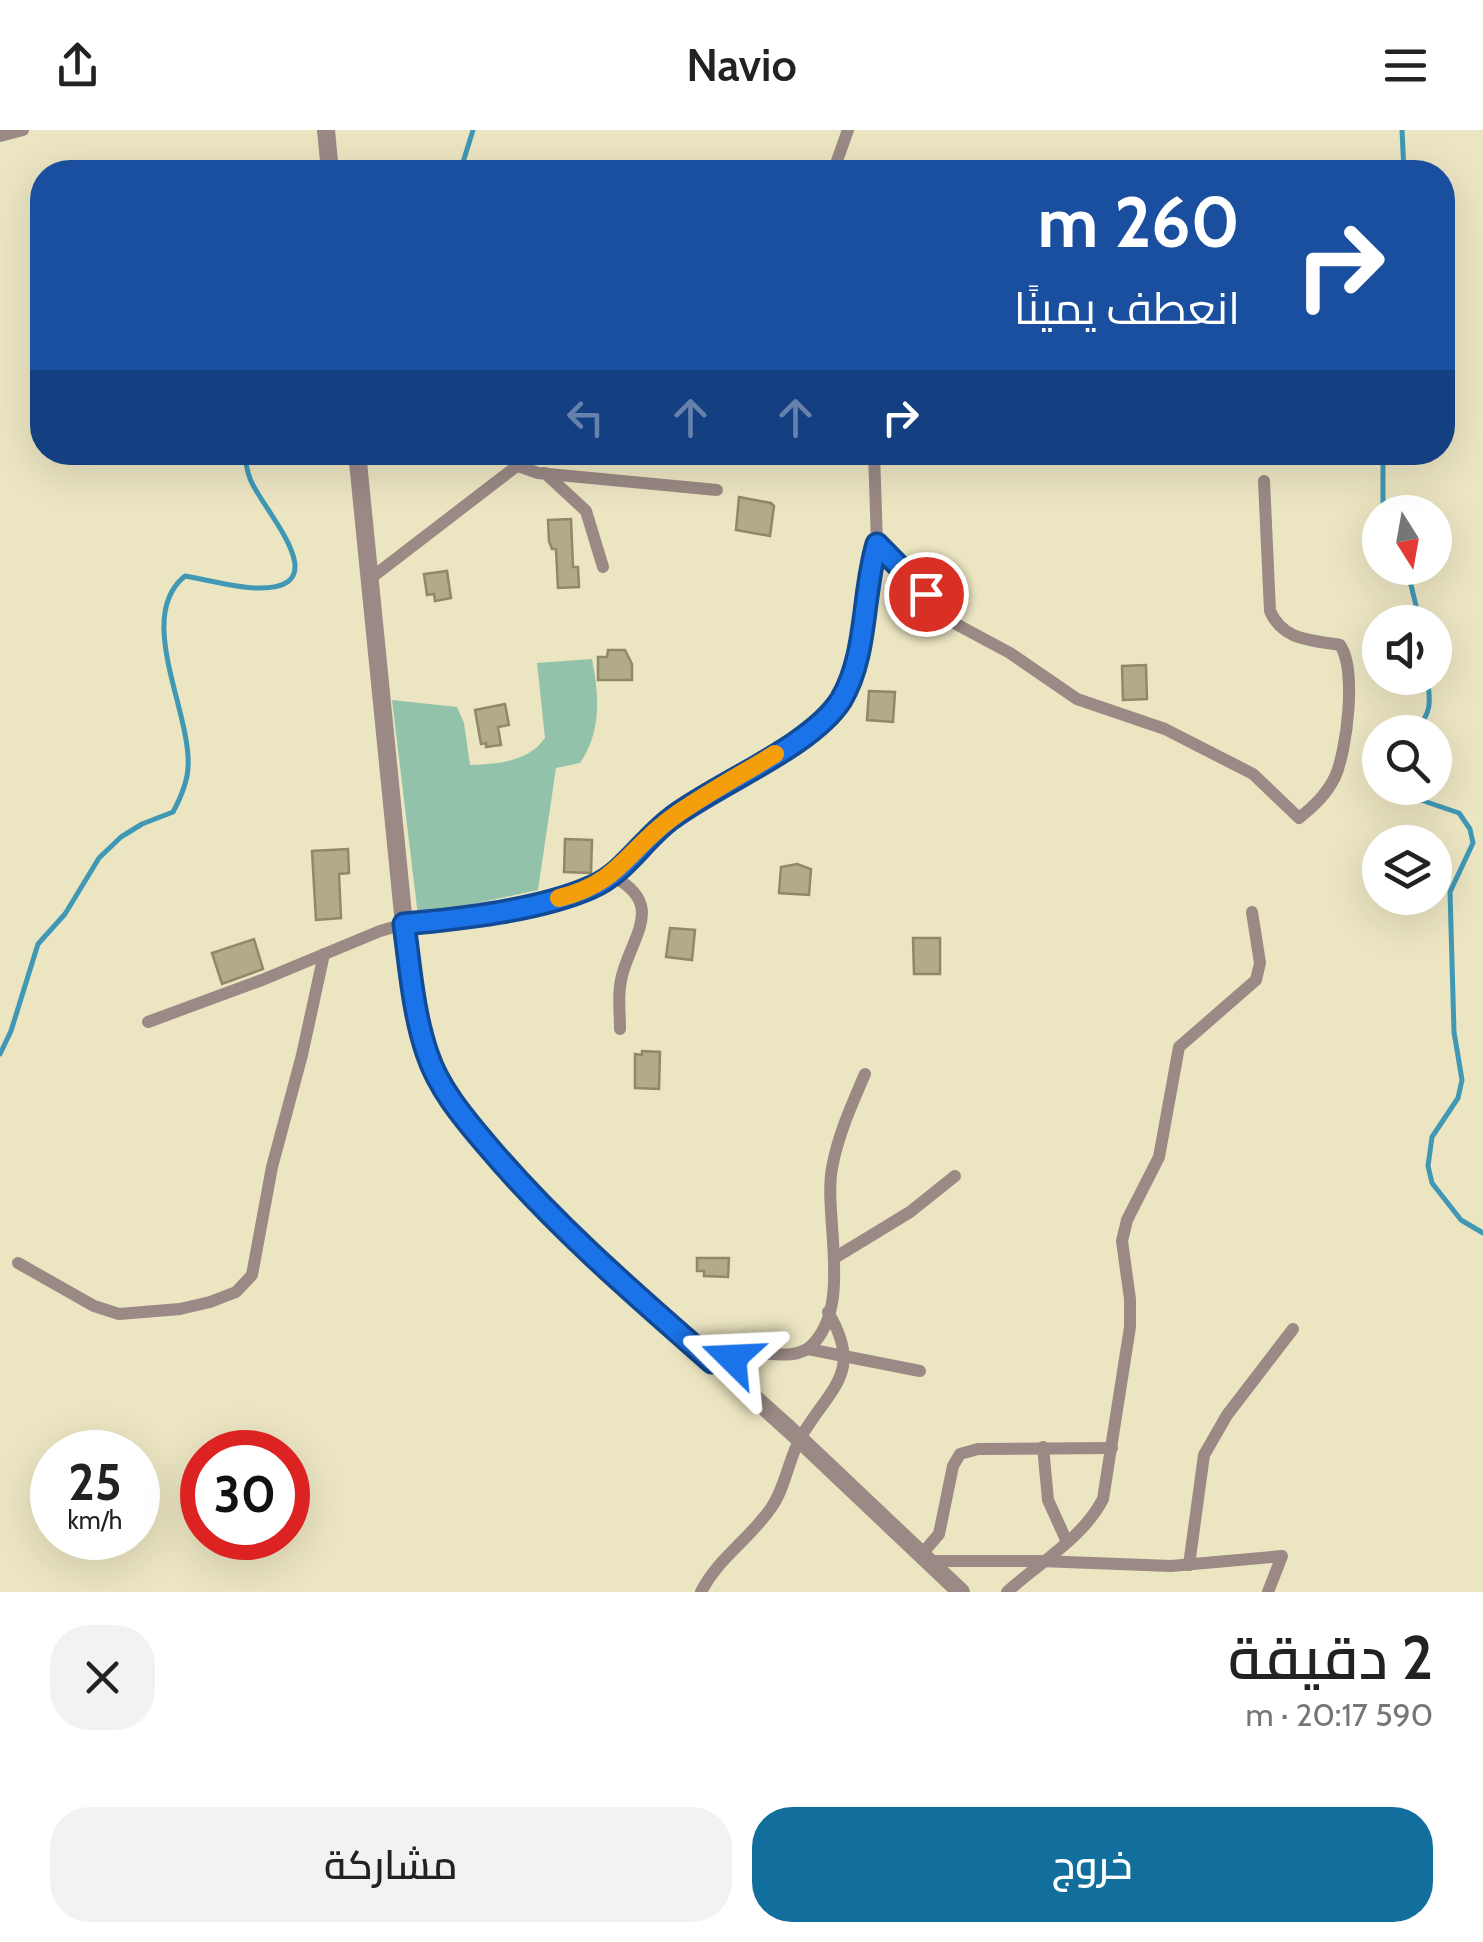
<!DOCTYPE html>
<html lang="ar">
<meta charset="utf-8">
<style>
:root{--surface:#fff;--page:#f2f2f2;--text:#222;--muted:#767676;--accent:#116e9d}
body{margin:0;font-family:Cabin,Cairo,sans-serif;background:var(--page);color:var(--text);direction:rtl;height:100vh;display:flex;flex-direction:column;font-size:38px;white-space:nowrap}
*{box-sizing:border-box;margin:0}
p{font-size:32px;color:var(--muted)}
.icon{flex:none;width:55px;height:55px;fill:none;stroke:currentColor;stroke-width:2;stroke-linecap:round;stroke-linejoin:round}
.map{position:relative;height:1462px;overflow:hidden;direction:ltr}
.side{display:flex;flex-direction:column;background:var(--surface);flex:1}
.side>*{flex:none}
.top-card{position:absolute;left:30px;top:30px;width:1425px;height:305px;border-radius:40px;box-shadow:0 10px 40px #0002;direction:rtl;background:#1a4fa0;color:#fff;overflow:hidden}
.needle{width:65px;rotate:169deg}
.fabs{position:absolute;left:1362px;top:365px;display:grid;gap:20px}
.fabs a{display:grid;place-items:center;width:90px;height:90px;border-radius:50%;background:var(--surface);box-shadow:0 10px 40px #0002;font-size:50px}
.speed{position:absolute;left:30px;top:1300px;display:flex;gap:20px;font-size:50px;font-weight:700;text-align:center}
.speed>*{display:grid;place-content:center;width:130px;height:130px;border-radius:50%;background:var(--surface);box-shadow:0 10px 40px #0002;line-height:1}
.speed small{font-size:25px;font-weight:400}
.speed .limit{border:15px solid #d22;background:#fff;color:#111}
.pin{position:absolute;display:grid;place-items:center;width:85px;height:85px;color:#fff;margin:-42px;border:5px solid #fff;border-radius:50%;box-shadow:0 2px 10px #0007}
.me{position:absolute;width:110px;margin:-55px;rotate:291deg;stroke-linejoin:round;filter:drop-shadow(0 0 8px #0008)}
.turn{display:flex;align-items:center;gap:35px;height:210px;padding:0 50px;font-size:45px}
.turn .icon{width:130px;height:130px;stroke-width:2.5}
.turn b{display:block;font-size:70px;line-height:85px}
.lanes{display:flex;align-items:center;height:95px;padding:0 50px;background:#0003;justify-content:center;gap:50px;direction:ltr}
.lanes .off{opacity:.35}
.round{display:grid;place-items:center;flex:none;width:105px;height:105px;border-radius:40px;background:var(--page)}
.summary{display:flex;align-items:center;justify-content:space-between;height:170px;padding:0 50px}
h1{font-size:60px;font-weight:600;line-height:75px}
.cta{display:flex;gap:20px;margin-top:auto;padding:20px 50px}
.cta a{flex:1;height:115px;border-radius:40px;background:var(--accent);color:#fff;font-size:40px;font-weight:600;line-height:115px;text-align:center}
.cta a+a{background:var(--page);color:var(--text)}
header{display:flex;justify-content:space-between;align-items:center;height:130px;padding:0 50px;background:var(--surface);font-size:45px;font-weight:600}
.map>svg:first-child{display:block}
.green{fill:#93c2aa}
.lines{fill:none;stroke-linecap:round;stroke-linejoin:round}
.stream{stroke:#4098b5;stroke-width:5}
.building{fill:#b1ab89;stroke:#8f8968;stroke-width:2.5}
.minor{stroke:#9a8985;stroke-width:12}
.tertiary{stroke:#9a8985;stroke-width:18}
.route-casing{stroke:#114b97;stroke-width:25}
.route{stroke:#1a73e8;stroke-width:18}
.slow{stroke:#f59e0b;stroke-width:18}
</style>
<header><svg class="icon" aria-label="menu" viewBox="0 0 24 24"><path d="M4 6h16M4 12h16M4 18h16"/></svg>Navio<svg class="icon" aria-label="share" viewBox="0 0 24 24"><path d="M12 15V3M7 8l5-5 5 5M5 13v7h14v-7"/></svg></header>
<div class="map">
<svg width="1483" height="1462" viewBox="0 0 1483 1462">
<rect width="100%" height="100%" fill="#ebe5c2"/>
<path class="green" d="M 592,529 C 599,565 602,601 580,633 L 556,638 L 538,760 L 418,786 L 392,570 L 457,577 L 464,593 L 470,635 C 498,634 528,632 545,608 L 537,533 Z"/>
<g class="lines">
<g class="stream">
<polyline points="1402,0 1404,42"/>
<polyline points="460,42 473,0"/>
<polyline points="1383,382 1383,322"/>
<polyline points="1401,438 1411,455 1420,492"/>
<path d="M 1414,602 C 1432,584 1431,571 1427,548"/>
<polyline points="1399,658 1415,668 1459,683 1470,699 1473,713 1450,762 1454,902 1462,950 1458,968 1432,1007 1428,1036 1432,1053 1461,1090 1483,1103"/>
<path d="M 0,924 L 11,901 L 38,814 L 65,784 L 99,728 L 121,707 L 142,694 L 173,682 C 180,669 187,654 188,638 C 192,582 134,487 185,446 C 208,450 232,457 255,458 C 339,461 267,385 252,353 C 247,344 246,332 244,322"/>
</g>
</g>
<g class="building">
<polygon points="739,367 771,373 774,376 770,406 736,400"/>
<polygon points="571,389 573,437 578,437 579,457 558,458 556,419 552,419 549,411 548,390"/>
<polygon points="447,441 451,468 435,471 434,464 427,465 424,444"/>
<polygon points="608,520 625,520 632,534 632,550 598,550 598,527 607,527"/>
<polygon points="1146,535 1147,569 1123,570 1122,536"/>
<polygon points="869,561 895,562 893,592 867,590"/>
<polygon points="505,574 509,595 498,597 501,615 486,617 486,613 481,614 475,580"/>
<polygon points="565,709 592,710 591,743 564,742"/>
<polygon points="348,719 349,743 339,744 341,788 316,790 312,721"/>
<polygon points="797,734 811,739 809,765 779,763 781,737"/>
<polygon points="670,798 695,800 692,830 666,827"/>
<polygon points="913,808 940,808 940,844 914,844"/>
<polygon points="254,809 263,839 222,854 212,823"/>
<polygon points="642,921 660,922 659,959 635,958 635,924 642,925"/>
<polygon points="697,1128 729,1128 728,1147 704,1146 704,1141 697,1141"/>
</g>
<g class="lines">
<g class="minor">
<polyline points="0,6 23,0"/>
<polyline points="833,42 848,0"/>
<polyline points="1086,42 1089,42"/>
<path d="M 874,322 L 877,413 L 926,464 L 941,486 L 1010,523 L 1077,569 L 1165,599 L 1253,644 L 1299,688 C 1314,676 1326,665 1335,647 C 1347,620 1357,539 1340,515 C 1311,510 1283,511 1270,481 L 1264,351"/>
<polyline points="518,336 538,343 717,360"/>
<polyline points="545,343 586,381 603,437"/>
<polyline points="371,448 535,322"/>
<path d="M 612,746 C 664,773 635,802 623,842 C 617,861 620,880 620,899"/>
<polyline points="148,892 262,850 380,801 404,794 441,791 543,772 593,757 612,746 673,687 786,617 834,579 843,566 855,530 877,413"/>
<polyline points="836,1127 910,1082 955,1046"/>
<polyline points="18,1133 94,1176 119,1184 180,1179 210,1172 236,1162 252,1145 272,1037 302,925 324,824"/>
<polyline points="808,1219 920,1241"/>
<path d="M 712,1232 C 725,1229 737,1226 750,1224 C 768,1222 794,1230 810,1217 C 854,1177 823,1087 832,1038 C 838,1005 852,974 865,944"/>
<polyline points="1043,1317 1048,1370 1067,1412"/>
<polyline points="922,1424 939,1404 953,1336 960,1324 978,1319 1112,1318"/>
<polyline points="929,1431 1040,1431 1171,1436 1282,1426 1268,1462"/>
<polyline points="1189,1435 1204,1325 1227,1285 1293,1199"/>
<path d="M 701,1462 C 718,1428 750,1409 771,1378 C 786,1357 788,1329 801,1307 C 831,1256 864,1243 828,1182"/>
<path d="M 1007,1462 C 1039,1433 1083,1408 1103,1369 L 1130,1197 L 1130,1169 L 1122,1111 L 1127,1090 L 1159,1027 L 1179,917 L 1256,850 L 1260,833 L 1252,782"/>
</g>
<g class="tertiary">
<polyline points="326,0 330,42"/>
<polyline points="357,322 404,794 427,924 442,957 514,1047 564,1097 790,1300 961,1462"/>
</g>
</g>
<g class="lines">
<g class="route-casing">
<path id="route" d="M 732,1228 L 712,1232 C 633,1163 553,1094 485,1013 C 462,986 438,957 427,923 C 413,882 410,837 404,794 C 460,789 541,780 592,757 C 625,743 643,709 672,688 C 718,653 811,617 841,570 C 868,525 862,463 877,414 L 926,464"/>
</g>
<use href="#route" class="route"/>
<path class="slow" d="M 559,768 C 620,753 627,720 673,687 C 705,664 741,645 775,624"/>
</g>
</svg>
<div class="fabs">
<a><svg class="needle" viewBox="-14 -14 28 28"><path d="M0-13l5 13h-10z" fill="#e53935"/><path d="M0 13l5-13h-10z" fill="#767676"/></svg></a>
<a><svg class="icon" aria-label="sound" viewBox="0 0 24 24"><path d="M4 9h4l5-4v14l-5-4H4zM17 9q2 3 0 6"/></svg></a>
<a><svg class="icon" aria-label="search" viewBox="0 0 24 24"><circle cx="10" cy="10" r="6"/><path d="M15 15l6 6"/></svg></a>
<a><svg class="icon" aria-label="layers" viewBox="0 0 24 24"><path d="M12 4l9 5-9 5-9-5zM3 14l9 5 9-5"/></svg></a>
</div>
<div class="speed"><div>25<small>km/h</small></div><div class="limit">30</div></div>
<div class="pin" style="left:926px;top:464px;background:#d93025"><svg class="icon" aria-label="arrive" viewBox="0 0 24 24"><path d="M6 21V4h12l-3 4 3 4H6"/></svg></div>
<svg class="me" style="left:732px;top:1228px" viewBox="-20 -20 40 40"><path d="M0-17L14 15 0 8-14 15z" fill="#1a73e8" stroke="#fff" stroke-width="4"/></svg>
<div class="top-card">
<div class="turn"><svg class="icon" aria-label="right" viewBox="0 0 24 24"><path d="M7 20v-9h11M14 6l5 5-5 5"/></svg><div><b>260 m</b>انعطف يمينًا</div></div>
<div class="lanes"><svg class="icon off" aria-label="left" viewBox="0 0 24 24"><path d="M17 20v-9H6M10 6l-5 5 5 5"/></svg><svg class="icon off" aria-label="ahead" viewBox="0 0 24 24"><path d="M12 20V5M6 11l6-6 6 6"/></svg><svg class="icon off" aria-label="ahead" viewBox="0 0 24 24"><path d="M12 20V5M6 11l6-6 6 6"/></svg><svg class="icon" aria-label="right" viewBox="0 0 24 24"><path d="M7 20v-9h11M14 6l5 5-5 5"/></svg></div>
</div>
</div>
<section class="side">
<div class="summary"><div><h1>2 دقيقة</h1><p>590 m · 20:17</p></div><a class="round"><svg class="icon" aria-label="close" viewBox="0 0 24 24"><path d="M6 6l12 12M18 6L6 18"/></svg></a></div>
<div class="cta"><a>خروج</a><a>مشاركة</a></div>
</section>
